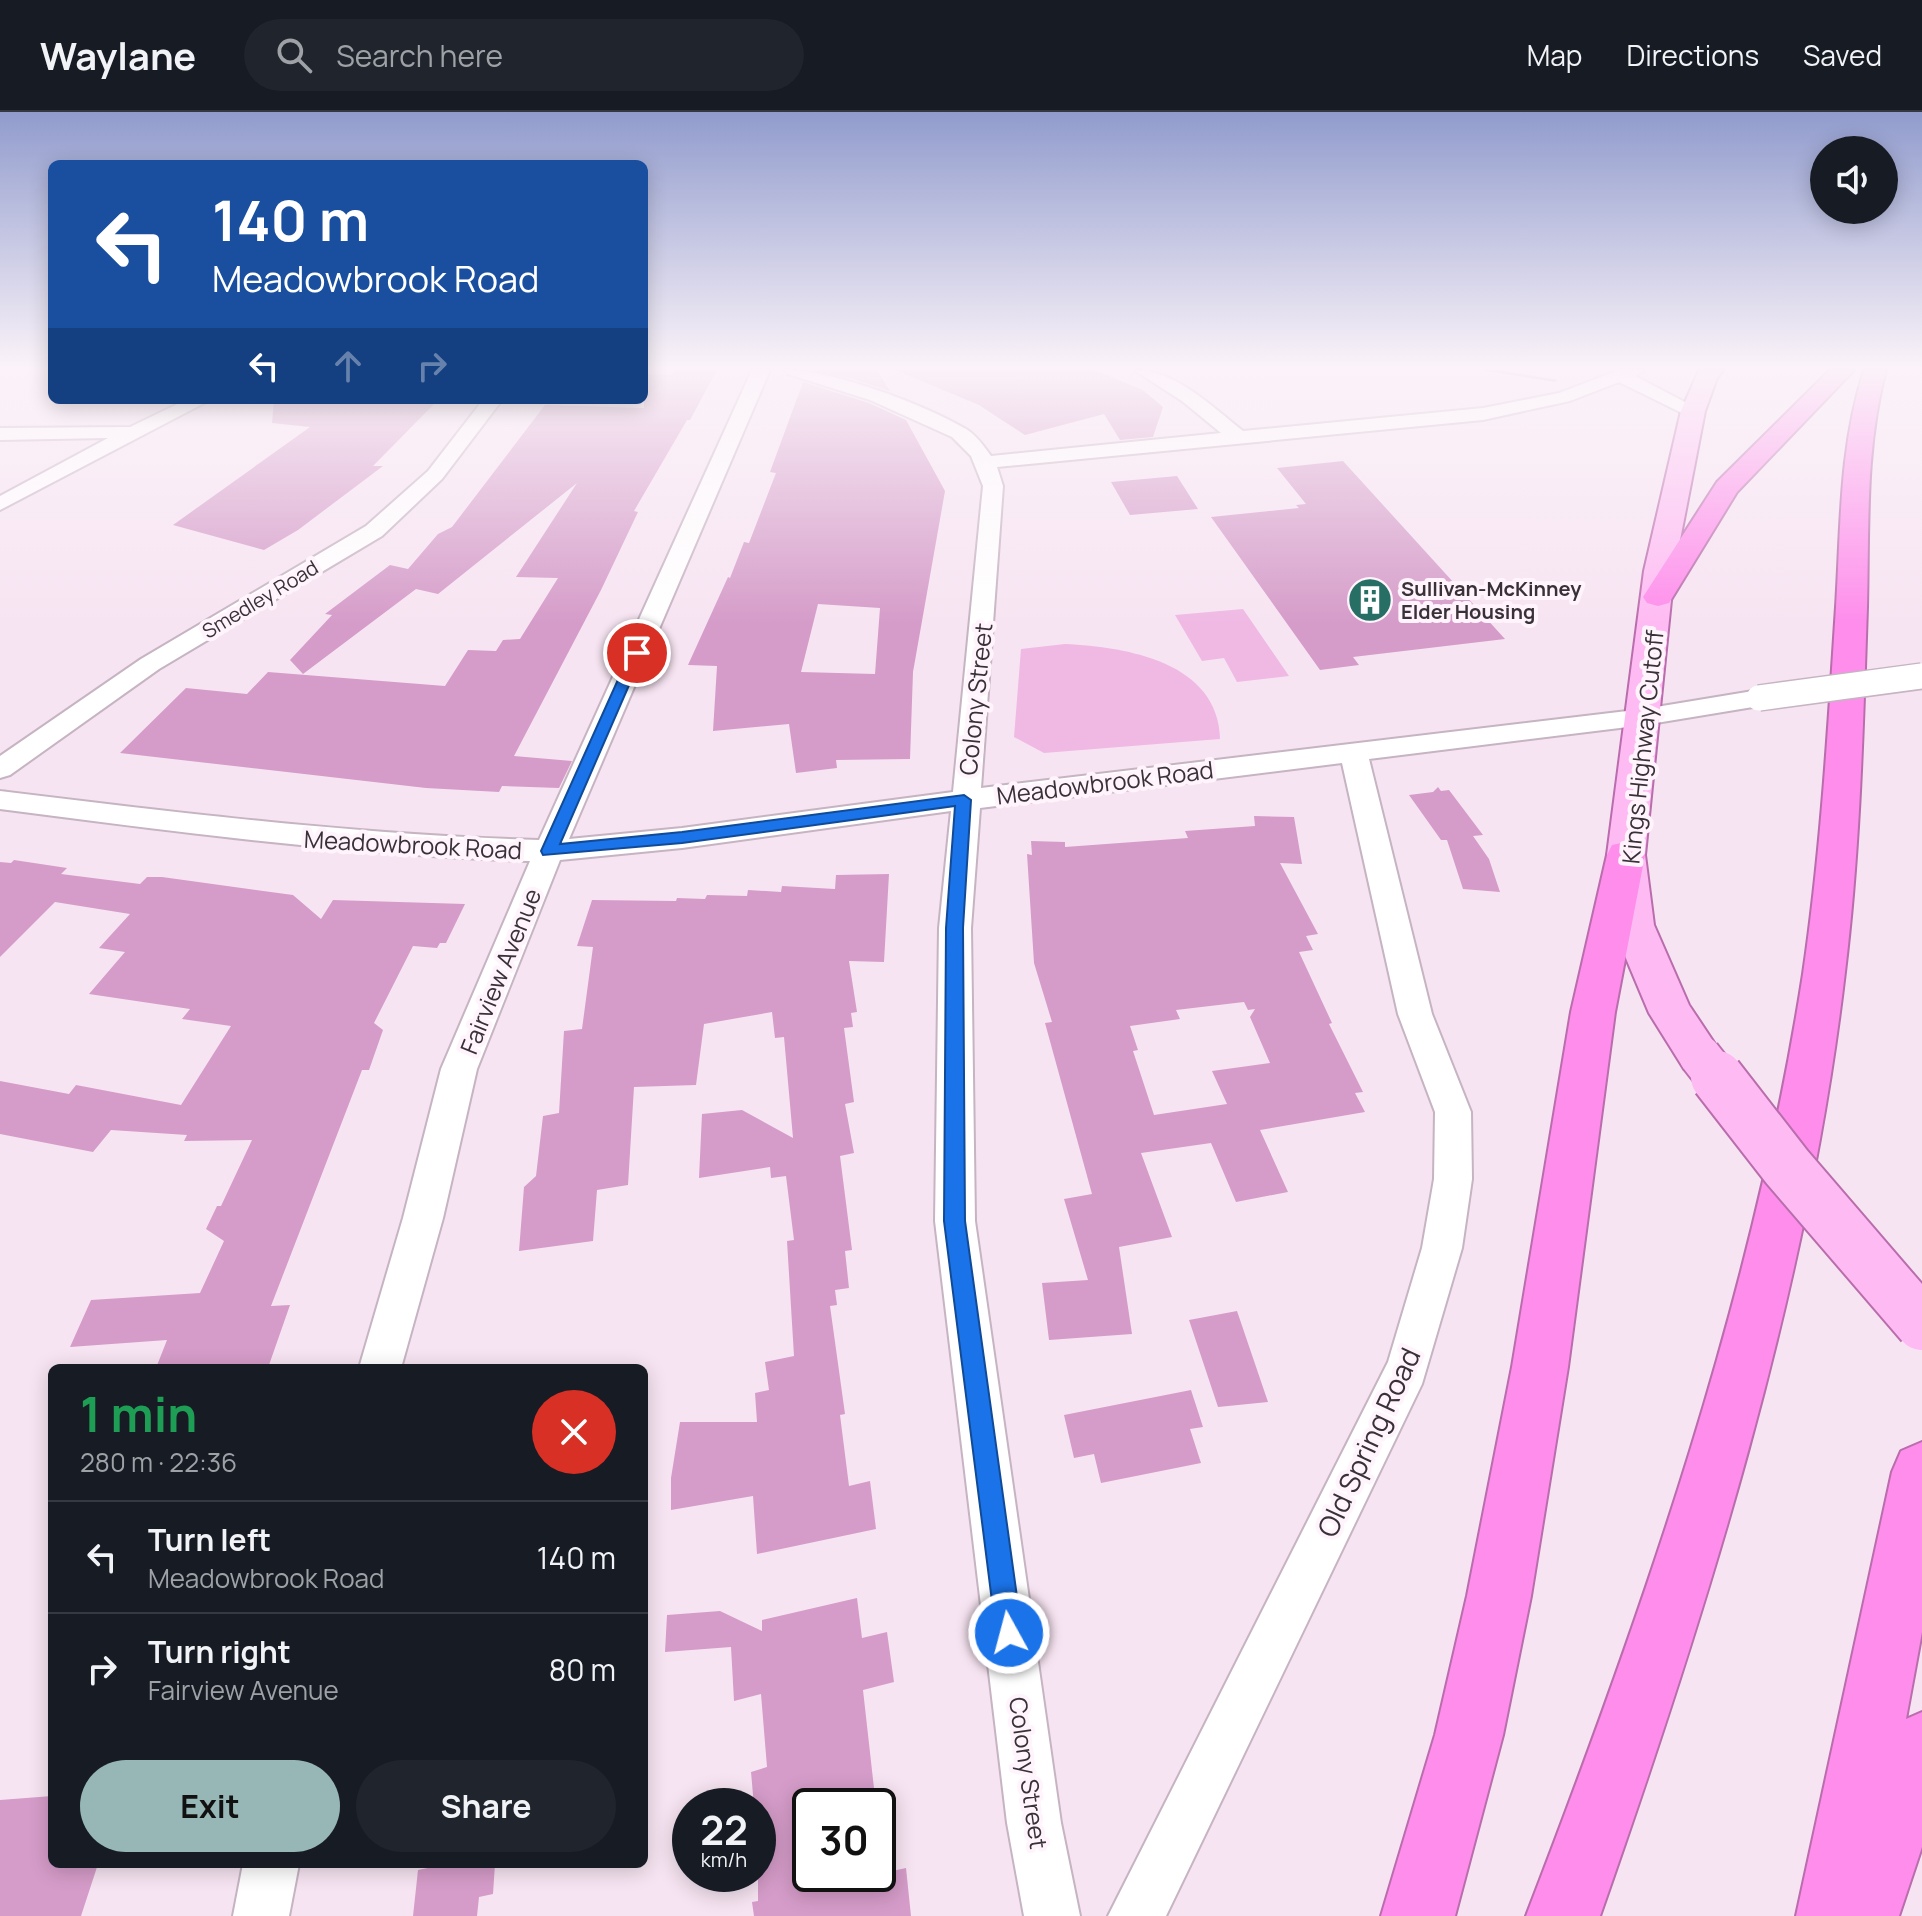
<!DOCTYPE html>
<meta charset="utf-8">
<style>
:root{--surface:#171b24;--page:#20242c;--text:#f1f3f6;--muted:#9ea1a6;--line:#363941;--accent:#96b7b5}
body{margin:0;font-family:Manrope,sans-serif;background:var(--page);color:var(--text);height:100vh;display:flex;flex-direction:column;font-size:30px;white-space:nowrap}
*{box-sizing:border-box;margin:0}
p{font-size:26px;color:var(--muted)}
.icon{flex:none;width:44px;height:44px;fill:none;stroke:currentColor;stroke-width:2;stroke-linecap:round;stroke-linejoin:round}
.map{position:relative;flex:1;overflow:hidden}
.side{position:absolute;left:48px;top:1252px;width:600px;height:504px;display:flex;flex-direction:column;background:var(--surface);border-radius:12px;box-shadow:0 4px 20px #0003}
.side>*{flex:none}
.top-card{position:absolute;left:48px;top:48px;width:600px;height:244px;border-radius:12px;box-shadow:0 4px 20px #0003;background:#1a4fa0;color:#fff;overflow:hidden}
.tools{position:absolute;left:1810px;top:24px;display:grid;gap:16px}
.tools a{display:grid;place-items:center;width:88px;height:88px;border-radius:50%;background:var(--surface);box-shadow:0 4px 20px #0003;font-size:40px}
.speed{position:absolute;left:672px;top:1676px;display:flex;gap:16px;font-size:40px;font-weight:700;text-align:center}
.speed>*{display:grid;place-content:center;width:104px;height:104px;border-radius:50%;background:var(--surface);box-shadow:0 4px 20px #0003;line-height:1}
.speed small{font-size:20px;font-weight:400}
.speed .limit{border:4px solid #111;border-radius:12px;background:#fff;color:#111}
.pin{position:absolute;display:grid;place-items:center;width:68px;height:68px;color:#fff;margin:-34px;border:4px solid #fff;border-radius:50%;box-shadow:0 2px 8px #0007}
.me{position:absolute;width:88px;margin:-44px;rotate:353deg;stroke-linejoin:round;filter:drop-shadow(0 0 6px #0008)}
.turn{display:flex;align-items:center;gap:28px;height:168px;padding:0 32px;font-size:36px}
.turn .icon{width:104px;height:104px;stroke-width:2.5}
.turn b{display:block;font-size:56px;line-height:68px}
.lanes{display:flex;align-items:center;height:76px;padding:0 32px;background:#0003;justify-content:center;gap:40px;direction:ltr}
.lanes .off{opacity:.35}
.round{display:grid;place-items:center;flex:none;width:84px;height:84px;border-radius:42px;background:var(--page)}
.overview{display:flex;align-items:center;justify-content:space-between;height:136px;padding:0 32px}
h1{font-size:48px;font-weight:700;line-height:60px;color:#1e9e55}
.cta{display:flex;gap:16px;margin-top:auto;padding:16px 32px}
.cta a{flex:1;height:92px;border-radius:48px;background:var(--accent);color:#111;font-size:32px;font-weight:700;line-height:92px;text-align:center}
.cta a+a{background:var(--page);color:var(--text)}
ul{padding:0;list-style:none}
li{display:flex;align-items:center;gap:24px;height:112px;padding:0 32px;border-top:2px solid var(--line)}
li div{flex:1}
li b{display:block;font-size:30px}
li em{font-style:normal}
header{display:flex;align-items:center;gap:48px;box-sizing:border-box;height:112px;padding:0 40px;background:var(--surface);border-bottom:2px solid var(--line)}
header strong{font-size:38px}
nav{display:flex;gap:44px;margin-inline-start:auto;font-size:28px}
.search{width:560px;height:72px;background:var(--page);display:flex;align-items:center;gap:20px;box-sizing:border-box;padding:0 28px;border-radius:44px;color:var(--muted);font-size:30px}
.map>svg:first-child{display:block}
.green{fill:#efb9e4}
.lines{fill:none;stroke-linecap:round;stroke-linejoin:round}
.stream{fill:#ae78a4;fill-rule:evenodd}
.building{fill:#d59cc9;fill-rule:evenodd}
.street-casing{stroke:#c6b4c2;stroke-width:4}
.primary-casing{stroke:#b96dac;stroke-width:4}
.highway-casing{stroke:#b96dac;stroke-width:4}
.street{fill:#fff;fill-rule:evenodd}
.primary{fill:#febbf3;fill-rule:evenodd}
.highway{fill:#fe8deb;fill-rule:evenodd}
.street-bridge-casing{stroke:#c6b4c2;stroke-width:28;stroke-linecap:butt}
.primary-bridge-far1-casing{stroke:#b96dac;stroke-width:45;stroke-linecap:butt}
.primary-bridge-casing{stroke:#b96dac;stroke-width:56;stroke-linecap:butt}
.street-bridge{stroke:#fff;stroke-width:25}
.primary-bridge-far1{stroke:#febbf3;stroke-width:41}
.primary-bridge{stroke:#febbf3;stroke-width:52}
.route{fill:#1a73e8;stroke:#114b97;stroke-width:2}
.labels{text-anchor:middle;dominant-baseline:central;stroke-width:8;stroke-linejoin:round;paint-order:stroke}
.far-poi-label{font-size:20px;font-weight:bold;fill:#383137;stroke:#fff4fc;text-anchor:start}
.far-street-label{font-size:20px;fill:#383137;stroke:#fff4fc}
.street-label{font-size:24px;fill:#383137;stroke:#fff4fc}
.near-street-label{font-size:28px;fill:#383137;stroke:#fff4fc}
</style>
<header>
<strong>Waylane</strong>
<div class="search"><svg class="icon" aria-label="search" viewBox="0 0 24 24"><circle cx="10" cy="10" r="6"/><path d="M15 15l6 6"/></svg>Search here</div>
<nav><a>Map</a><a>Directions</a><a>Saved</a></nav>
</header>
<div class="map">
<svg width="1922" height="1804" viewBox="0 0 1922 1804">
<rect width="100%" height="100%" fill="#f7e4f2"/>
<g class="green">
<polygon points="1243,497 1289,564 1237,570 1224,546 1202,549 1175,503"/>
<path d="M 1065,532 C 1127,535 1218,550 1220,627 L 1044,641 L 1014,625 L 1021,537 Z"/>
</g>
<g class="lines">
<polygon class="stream" points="1481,258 1497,258 1558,268 1555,270"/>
</g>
<g class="building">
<polygon points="674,258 717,258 690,308 687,308 634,399 638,400 601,478 514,644 572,649 559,676 502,674 499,680 426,676 120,641 186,576 247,582 268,560 445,574 468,538 496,539 503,528 520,527 558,466 516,465 577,371 438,482 416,477 303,562 290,548 332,503 325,502 390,453 408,457 438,422 452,415 545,293 644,296 644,262 671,263"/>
<polygon points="813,258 877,258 890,279 853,267"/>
<polygon points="895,258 1094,258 1143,278 1163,295 1153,325 1120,328 1104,302 1025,323 979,293"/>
<path d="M 803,270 L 869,291 L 906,308 L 945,379 L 913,560 L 910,647 L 836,648 L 837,656 L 796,661 L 789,612 L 713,619 L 717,554 L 688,553 L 728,465 L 730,466 L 744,430 L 749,431 L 776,361 L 770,360 ZM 818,492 L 880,496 L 875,562 L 801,560 Z"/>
<polygon points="274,288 438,288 373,354 383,354 298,418 264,438 173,413 310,315 272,311"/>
<polygon points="1343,349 1505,527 1353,545 1359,553 1320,558 1211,405 1299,396 1296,393 1306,392 1277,356"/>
<polygon points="1177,364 1198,397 1130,403 1111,370"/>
<polygon points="1438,675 1441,679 1449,678 1483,723 1473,724 1489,747 1500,780 1463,777 1447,728 1441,728 1409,683 1433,680"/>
<path d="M 1254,704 L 1294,705 L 1302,752 L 1280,751 L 1318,822 L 1306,824 L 1313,838 L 1299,840 L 1332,911 L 1329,912 L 1363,980 L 1355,981 L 1365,1000 L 1260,1018 L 1288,1080 L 1236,1090 L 1211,1031 L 1141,1041 L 1172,1125 L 1119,1135 L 1132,1222 L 1049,1228 L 1042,1171 L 1088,1168 L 1064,1087 L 1092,1082 L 1045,911 L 1052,910 L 1034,851 L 1027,742 L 1032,743 L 1031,729 L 1065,730 L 1065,735 L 1188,726 L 1185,719 L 1255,714 ZM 1244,890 L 1248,898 L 1255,897 L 1250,905 L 1270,951 L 1212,959 L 1227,992 L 1154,1003 L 1133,939 L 1138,938 L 1130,914 L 1180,907 L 1176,898 Z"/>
<polygon points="14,748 67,756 61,762 140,772 147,765 162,765 293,783 321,807 333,788 465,792 446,831 440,831 437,836 413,834 374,911 383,918 369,958 362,958 271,1194 290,1193 269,1253 156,1256 167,1228 70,1235 91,1188 200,1181 224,1129 206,1117 217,1094 221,1094 252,1028 184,1029 187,1023 111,1018 93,1040 0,1022 0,969 69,982 76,973 181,993 231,914 182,907 190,897 89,882 125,840 99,836 130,802 55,790 0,845 0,750 11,751"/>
<polygon points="889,762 884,850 849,849 857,900 851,901 853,915 844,916 854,990 845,992 854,1041 840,1044 852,1138 845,1139 849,1176 835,1178 837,1193 830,1194 845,1302 840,1303 849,1374 870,1369 876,1417 757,1442 753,1384 671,1398 671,1366 680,1310 757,1310 755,1281 769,1278 765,1250 794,1244 787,1129 794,1128 786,1064 771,1066 770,1055 699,1066 702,1002 742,998 793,1026 784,925 775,926 772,900 704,912 696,973 634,975 628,1073 597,1078 593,1129 519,1139 524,1075 536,1064 543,1004 559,1001 564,919 582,917 593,835 577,834 592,788 676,789 677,786 705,787 707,783 747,784 748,778 781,780 782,774 835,777 836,763"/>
<polygon points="1237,1199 1268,1290 1218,1295 1189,1208"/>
<polygon points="1191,1278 1203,1315 1190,1317 1201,1351 1101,1371 1094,1342 1074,1346 1064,1303"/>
<polygon points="857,1486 862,1526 887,1520 894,1570 863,1578 876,1694 793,1694 802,1779 906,1756 911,1804 754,1804 752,1790 758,1789 758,1694 754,1694 751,1660 767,1655 761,1582 734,1589 731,1535 665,1540 667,1503 720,1499 762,1519 762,1508"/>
<polygon points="52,1684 52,1752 98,1752 81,1804 0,1804 0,1688"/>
<polygon points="447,1752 495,1752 493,1782 479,1785 477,1804 413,1804 418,1758"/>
</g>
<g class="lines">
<g class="street-casing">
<g id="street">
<path d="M 752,258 L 770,258 L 569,727 L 682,716 L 953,680 L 983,374 L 971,344 L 952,325 L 870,288 L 788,262 L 785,258 C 833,258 923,292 966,317 C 976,323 984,334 991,344 L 1221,321 L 1182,289 L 1134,258 C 1176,258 1211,294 1243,319 L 1483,296 L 1559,281 L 1619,258 L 1644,258 L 1635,264 L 1702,299 L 1693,305 L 1686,303 L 1619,270 L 1570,289 L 1483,308 L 997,355 L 1003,374 L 981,676 L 1644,597 L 1759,578 L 1768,580 L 1772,586 L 1768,592 L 1759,594 L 1644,613 L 1369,647 L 1432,902 L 1471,1000 L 1472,1067 L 1462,1136 L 1422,1272 L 1166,1804 L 1108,1804 L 1388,1250 L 1422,1136 L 1434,1067 L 1435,1000 L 1398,902 L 1342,651 L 980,696 L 971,816 L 975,1109 L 1061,1711 L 1080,1804 L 1024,1804 L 1007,1711 L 935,1109 L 939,816 L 951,699 L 682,736 L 560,748 L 477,957 L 443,1106 L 401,1256 L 359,1256 L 403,1106 L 441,957 L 530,749 C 352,743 177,720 0,697 L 0,679 C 180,701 358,723 539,728 Z"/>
<polygon points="186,288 210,288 0,398 0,384 108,326 0,328 0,316 130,315"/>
<polygon points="483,288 502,288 442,367 382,424 159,557 10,663 0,666 0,644 141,547 366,414 428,359"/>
<polygon points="243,1752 299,1752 289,1804 233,1804"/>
</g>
</g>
<g class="primary-casing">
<polygon id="primary" points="1699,258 1723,258 1717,266 1705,299 1674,459 1645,743 1654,813 1689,893 1723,944 1716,957 1700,962 1684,957 1649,901 1612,813 1607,743 1644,459 1681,299"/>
</g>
<g class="highway-casing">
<g id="highway">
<polygon points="1830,258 1854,258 1737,380 1669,491 1658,494 1647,491 1643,485 1717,370"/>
<path d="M 1864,258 L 1886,258 C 1865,336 1869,415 1867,495 C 1863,616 1860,738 1845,860 C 1808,1179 1706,1502 1600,1804 L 1526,1804 C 1643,1500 1753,1185 1803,862 C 1821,740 1828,618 1836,495 C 1841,415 1839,336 1864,258 Z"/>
<polygon points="1626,730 1640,733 1645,743 1615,900 1568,1255 1531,1484 1503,1623 1455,1804 1381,1804 1435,1623 1467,1484 1512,1255 1571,900 1607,743 1612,733"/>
<polygon points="1922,1330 1922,1520 1906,1607 1922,1600 1922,1735 1899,1804 1796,1804 1892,1360 1901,1339"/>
</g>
</g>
<use href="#street" class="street"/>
<use href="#primary" class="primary"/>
<use href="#highway" class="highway"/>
<g class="street-bridge-casing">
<polyline id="street-bridge" points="1759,586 1922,564"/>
</g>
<g class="primary-bridge-far1-casing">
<polyline id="primary-bridge-far1" points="1700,944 1718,967"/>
</g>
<g class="primary-bridge-casing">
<polyline id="primary-bridge" points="1717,965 1787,1055 1922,1212"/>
</g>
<use href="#street-bridge" class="street-bridge"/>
<use href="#primary-bridge-far1" class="primary-bridge-far1"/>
<use href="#primary-bridge" class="primary-bridge"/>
</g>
<linearGradient id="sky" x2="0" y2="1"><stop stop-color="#919ccd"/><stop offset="0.5" stop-color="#fbf3f9"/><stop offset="1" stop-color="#fbf3f9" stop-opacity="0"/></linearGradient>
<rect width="1922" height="511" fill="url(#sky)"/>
<polygon class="route" points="637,537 643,541 560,732 682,720 964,683 971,688 963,816 965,1109 1022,1521 1018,1530 1009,1534 1000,1530 996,1521 944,1109 946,816 955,694 682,731 543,743 541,739 630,541"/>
<defs>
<g id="building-disc" transform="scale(2.3)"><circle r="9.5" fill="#276e65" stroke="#fff4fc"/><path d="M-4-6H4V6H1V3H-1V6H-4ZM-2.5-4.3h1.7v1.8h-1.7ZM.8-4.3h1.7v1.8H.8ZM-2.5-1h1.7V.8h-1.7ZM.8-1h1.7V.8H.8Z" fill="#fff"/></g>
</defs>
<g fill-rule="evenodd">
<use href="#building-disc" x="1370" y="488"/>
</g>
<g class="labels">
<g class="far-poi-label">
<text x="1401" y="476">Sullivan-McKinney<tspan x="1401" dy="23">Elder Housing</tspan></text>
</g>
<g class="far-street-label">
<text transform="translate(260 487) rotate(-31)">Smedley Road</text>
</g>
<g class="street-label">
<text transform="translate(975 587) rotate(-84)">Colony Street</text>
<text transform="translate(1642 635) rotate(-84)">Kings Highway Cutoff</text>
<text transform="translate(1105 670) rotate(-7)">Meadowbrook Road</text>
<text transform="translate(413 732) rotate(3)">Meadowbrook Road</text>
<text transform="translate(500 859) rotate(-68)">Fairview Avenue</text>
<text transform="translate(1029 1661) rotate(82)">Colony Street</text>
</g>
<g class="near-street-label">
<text transform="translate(1368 1330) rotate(-65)">Old Spring Road</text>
</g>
</g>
</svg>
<div class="tools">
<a><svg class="icon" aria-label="sound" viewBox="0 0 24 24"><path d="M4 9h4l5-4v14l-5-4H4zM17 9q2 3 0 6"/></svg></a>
</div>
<div class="speed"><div>22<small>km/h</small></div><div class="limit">30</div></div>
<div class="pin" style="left:637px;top:541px;background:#d93025"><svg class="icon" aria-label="arrive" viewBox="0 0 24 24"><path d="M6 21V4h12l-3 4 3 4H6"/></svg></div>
<svg class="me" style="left:1009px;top:1521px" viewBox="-20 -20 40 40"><circle r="17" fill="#1a73e8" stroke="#fff" stroke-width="3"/><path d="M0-11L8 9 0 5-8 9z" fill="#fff"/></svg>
<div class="top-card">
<div class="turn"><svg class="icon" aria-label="left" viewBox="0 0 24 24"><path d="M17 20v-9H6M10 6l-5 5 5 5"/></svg><div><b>140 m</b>Meadowbrook Road</div></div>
<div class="lanes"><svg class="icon" aria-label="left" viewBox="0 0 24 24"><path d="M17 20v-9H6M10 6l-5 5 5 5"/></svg><svg class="icon off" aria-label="ahead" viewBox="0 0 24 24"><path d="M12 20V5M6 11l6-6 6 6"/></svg><svg class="icon off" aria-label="right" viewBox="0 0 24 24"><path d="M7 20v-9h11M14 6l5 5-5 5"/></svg></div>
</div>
<section class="side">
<div class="overview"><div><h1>1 min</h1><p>280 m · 22:36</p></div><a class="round" style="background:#d93025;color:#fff"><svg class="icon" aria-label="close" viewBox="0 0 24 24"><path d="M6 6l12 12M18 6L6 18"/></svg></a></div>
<ul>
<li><svg class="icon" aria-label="left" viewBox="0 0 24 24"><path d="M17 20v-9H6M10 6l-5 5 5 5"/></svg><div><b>Turn left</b><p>Meadowbrook Road</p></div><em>140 m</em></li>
<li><svg class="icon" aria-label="right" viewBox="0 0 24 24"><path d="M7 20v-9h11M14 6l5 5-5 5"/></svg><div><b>Turn right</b><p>Fairview Avenue</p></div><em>80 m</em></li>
</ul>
<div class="cta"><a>Exit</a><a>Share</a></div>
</section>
</div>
